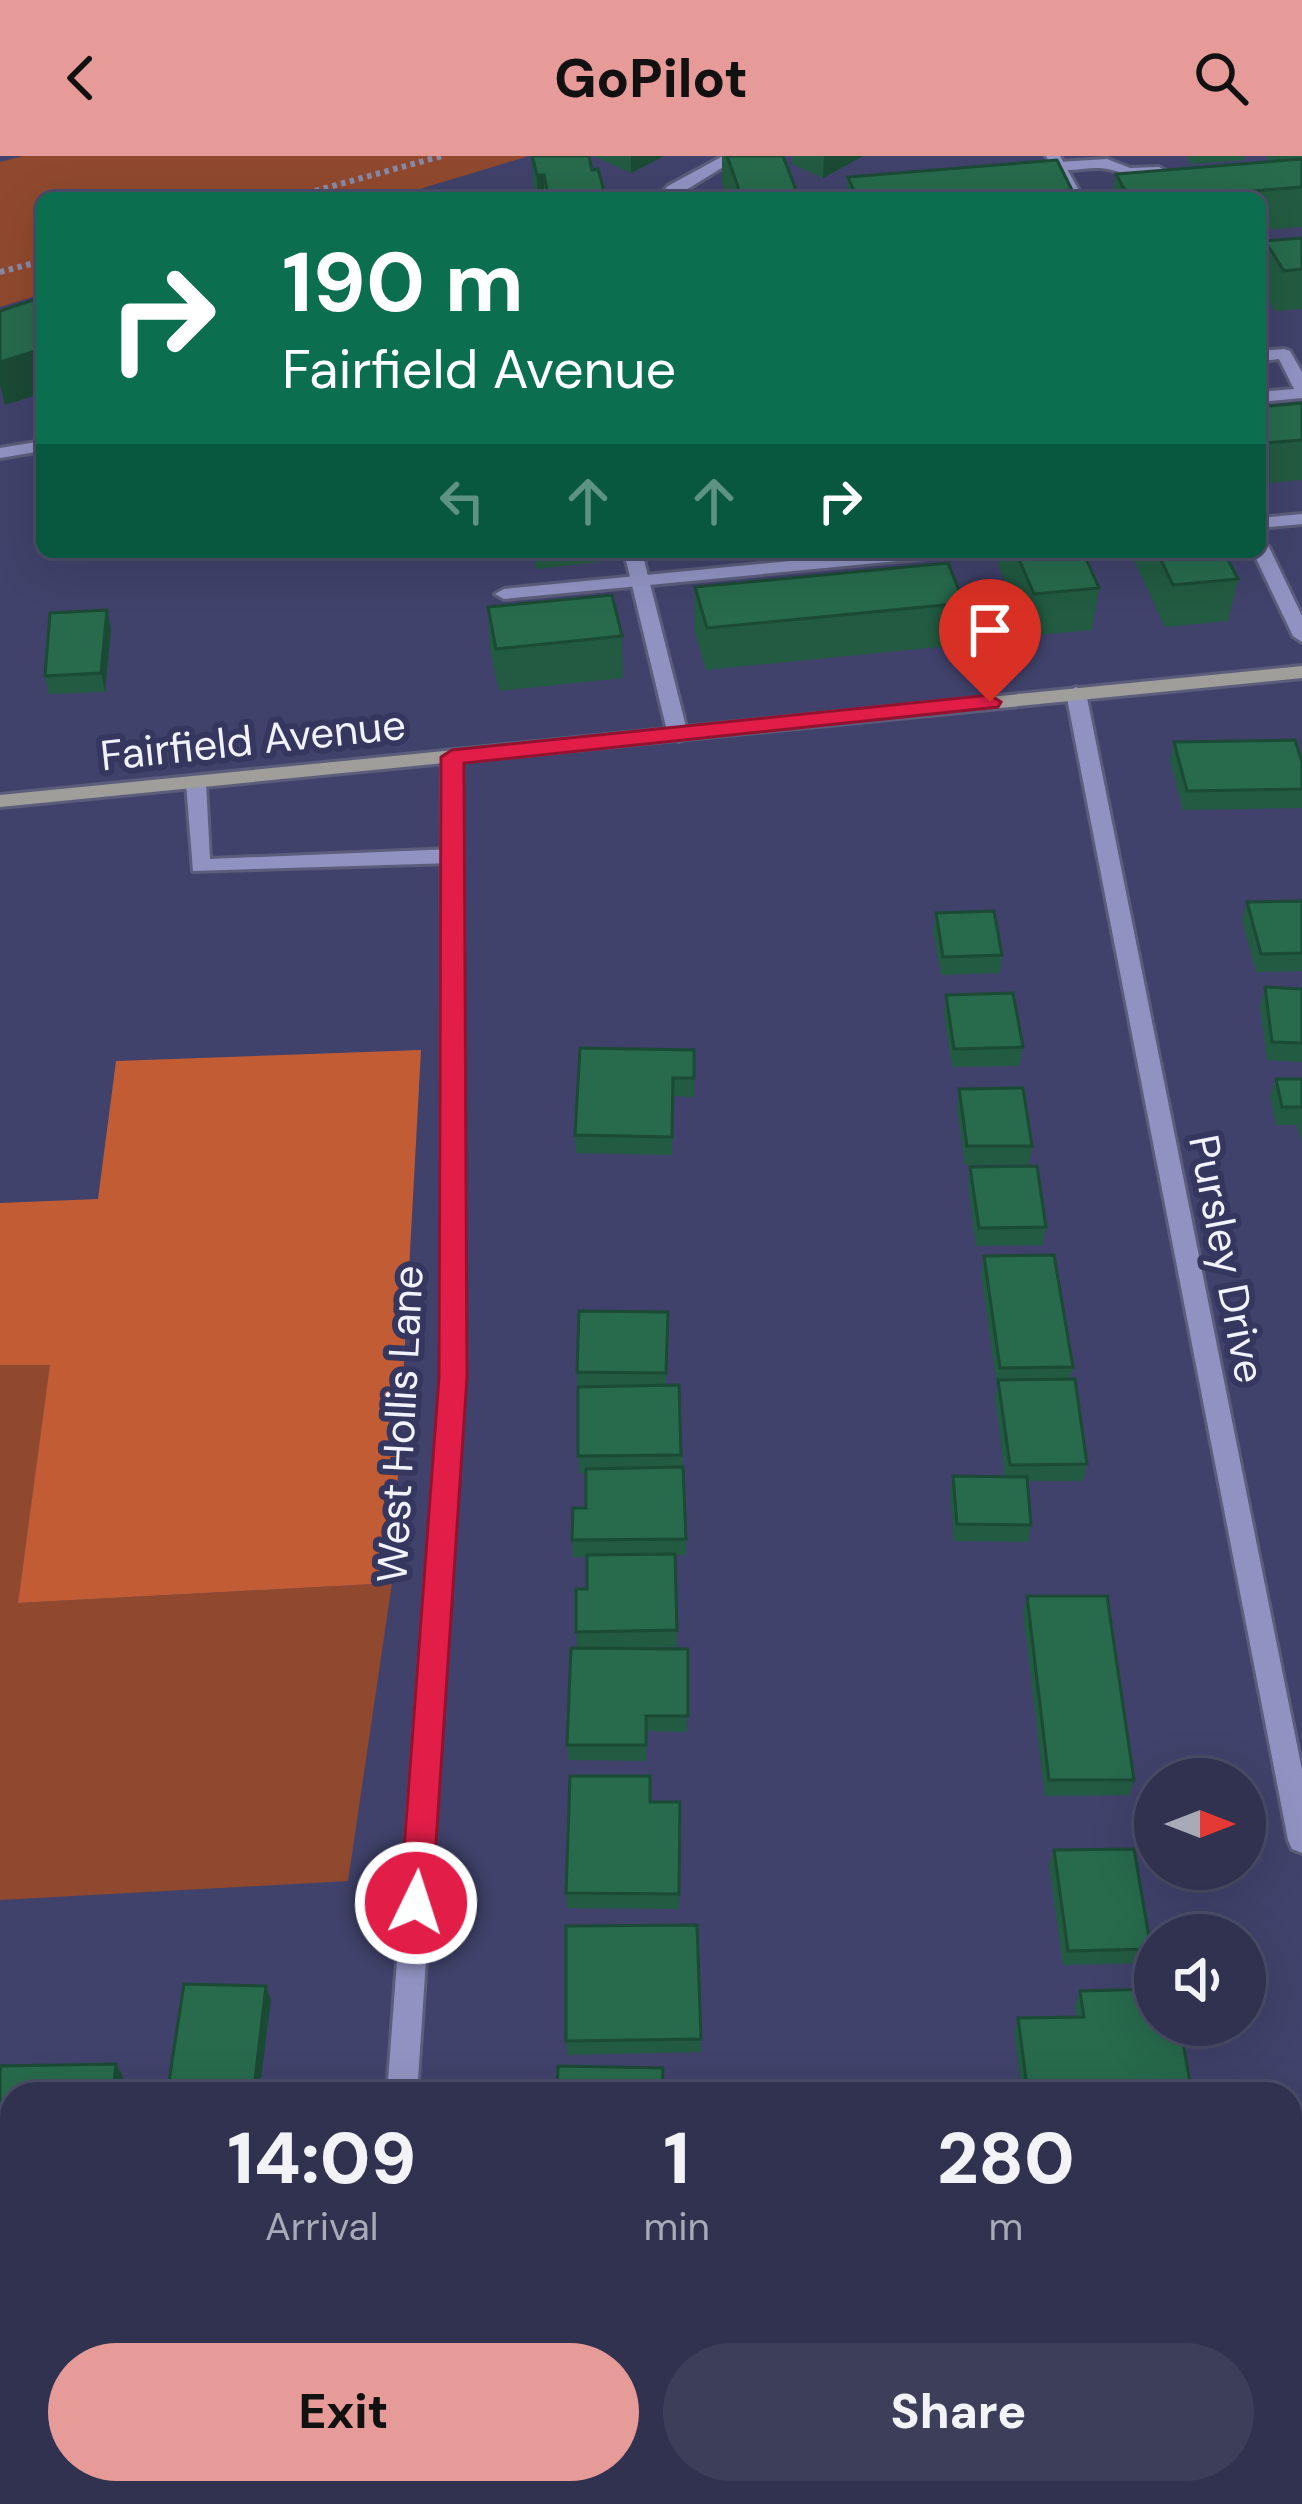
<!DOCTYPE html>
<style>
:root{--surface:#303250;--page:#3c3e5a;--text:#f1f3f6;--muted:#a8aab7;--line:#4b4d67;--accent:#e69b98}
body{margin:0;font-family:"DM Sans",sans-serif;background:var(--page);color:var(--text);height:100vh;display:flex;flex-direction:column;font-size:45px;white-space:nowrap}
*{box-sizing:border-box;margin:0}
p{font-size:39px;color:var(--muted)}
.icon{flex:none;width:66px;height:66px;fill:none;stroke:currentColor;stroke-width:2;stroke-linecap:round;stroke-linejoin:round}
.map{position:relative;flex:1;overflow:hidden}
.side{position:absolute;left:0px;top:1926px;width:1302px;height:423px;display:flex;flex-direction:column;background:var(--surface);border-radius:36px 36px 0 0;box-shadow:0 12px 48px #0002,0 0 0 3px var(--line)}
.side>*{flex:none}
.guide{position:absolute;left:36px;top:36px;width:1230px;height:366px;border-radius:18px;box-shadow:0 12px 48px #0002,0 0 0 3px var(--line);background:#0b6e4f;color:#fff;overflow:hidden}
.needle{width:78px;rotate:90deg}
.controls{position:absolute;left:1134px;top:1602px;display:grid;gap:24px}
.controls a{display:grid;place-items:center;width:132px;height:132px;border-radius:50%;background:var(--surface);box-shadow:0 12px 48px #0002,0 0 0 3px var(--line);font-size:60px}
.pin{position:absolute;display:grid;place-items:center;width:102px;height:102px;color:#fff;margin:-123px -51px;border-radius:50% 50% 50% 0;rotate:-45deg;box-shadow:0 0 12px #0007}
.pin .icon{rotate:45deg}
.me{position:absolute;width:132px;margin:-66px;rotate:4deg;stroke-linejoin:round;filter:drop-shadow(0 0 9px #0008)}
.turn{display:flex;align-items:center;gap:42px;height:252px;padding:0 48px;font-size:54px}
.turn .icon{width:156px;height:156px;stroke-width:2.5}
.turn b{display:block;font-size:84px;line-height:102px}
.lanes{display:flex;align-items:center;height:114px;padding:0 48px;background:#0003;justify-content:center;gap:60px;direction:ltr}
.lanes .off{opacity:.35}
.eta{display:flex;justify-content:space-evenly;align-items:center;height:204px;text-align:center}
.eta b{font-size:72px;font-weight:800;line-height:84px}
.action{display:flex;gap:24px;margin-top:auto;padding:24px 48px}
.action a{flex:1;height:138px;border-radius:72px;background:var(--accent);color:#111;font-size:48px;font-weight:800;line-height:138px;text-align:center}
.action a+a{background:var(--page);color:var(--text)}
header{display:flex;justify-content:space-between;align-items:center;height:156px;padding:0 48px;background:var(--accent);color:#111;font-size:54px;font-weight:800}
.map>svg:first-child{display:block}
.green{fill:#90492e}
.forest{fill:#c15c34}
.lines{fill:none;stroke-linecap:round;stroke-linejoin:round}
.service-casing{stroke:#5c5d7b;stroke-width:6}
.minor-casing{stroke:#5c5d7b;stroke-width:6}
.secondary-casing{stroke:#5c5d7b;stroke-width:6}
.path{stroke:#8889a6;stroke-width:6;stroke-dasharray:4.5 4.5;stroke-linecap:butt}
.service{fill:#9093c2;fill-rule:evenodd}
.minor{fill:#9093c2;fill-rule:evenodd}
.secondary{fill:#a09e9b;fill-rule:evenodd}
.wall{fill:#225b41}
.shaded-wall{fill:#1b4a35}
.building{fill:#276a4c;stroke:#1b4a35;stroke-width:3}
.route{fill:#e11d48;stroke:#92132f;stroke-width:3}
.labels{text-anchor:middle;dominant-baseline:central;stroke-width:12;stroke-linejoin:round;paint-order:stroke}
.street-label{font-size:42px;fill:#f1f2fc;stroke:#36375f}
</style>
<header><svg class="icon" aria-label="back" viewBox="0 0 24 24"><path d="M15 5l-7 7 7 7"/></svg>GoPilot<svg class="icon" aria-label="search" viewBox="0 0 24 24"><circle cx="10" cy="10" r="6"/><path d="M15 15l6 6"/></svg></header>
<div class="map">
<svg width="1302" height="2348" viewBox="0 0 1302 2348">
<rect width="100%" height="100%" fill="#40426b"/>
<g class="green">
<polygon points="23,0 529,0 390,42 42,42 42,138 0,151 0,6"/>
<polygon points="51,1208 18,1447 392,1427 348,1725 0,1744 0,1209"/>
</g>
<polygon class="forest" points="421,894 392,1427 18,1447 50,1209 0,1209 0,1047 98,1043 116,905"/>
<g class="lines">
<g class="service-casing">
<g id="service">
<path d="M 1107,3 L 1130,12 L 1159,11 L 1166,15 C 1140,30 1125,14 1100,12 C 1083,11 1066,18 1052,10 L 1059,6 Z"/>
<polygon points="1284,193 1290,195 1302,216 1302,242 1260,246 1260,236 1294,233 1279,203 1260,205 1260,195"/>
<polygon points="1302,358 1302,368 1260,372 1260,362"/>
<polygon points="883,396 948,396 939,401 504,443 495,438 504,433"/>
<polygon points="196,621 206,627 210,703 453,693 463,700 453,707 193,715 186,627"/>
</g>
</g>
<g class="minor-casing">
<g id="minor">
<polygon points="723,0 741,0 673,42 657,42 668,30"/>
<polygon points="1046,0 1060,0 1083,42 1067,42"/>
<polygon points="42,285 42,295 0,302 0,292"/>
<polygon points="1260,386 1269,391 1302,460 1302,486 1293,480 1253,396 1260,396"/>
<polygon points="624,396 642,396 688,579 685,583 678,585 668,579"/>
<polygon points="1076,531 1086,537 1302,1614 1302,1697 1292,1693 1288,1684 1066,537"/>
<polygon points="452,595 462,601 465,1221 417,1938 387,1938 441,1221 442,601"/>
<polygon points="12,2173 12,2205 0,2206 0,2174"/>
<rect x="360" y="2337" width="34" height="11"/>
</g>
</g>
<g class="secondary-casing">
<polygon id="secondary" points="1302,510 1302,522 0,651 0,639"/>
</g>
<g class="path">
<polyline points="289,42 442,0"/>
<polyline points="0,116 42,105"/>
</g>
<use href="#service" class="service"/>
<use href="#minor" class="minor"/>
<use href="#secondary" class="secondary"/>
</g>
<g class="wall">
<polygon points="531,0 589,0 592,14 606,42 535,42"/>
<polygon points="594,0 664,0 631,17"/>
<polygon points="722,0 783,0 799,42 727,42 722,28"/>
<polygon points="792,0 863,0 823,22 792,8"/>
<polygon points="1187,0 1245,0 1244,4 1191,8"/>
<polygon points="1266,0 1302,0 1302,71 1260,74 1260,42 1112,42 1116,18 1270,6"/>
<polygon points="848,21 1072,34 1071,42 846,42"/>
<polygon points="1302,82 1302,153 1275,155 1260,131 1260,110 1265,85"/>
<polygon points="1302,247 1302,324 1260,328 1260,251"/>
<polygon points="532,396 600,396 600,406 536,413"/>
<polygon points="999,396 1083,396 1099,432 1092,474 1027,480 998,408"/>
<polygon points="1130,396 1224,396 1238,423 1228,465 1165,471"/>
<polygon points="695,431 964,447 959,489 706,514 694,473"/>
<polygon points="488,451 622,480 623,522 499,535 490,493"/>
<polygon points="107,454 111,473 105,536 49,538 45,520"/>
<polygon points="1174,586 1302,606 1302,652 1183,654 1170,605"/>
<polygon points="1302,745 1302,815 1256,816 1242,764 1247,746"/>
<polygon points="936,757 1002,799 1000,817 941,819 933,775"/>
<polygon points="1265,831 1302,833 1302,906 1267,904 1260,850"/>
<polygon points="946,839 1023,891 1019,910 952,911 944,858"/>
<polygon points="694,894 694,941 673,940 672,999 576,997 575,979"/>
<polygon points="1276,923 1302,923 1302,987 1297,969 1276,969 1270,941"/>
<polygon points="959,933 1032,990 1029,1008 965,1009 957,951"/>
<polygon points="970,1011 1046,1071 1043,1089 976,1090 968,1029"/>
<polygon points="984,1100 1073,1211 1070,1223 1087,1308 1083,1325 1027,1325 1031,1369 1028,1386 954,1385 950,1337 953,1320 1005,1321 995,1242 997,1230 981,1118"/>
<polygon points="668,1156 666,1230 679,1229 686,1383 686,1399 675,1399 677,1491 577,1492 688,1493 687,1576 646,1575 646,1605 568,1604 567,1589 577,1492 576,1433 587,1433 587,1401 573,1401 572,1384 586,1352 586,1317 579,1317 577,1216"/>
<polygon points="1027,1440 1134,1624 1129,1639 1045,1640 1023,1457"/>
<polygon points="650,1646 680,1646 679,1753 567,1752 566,1737"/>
<polygon points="1054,1694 1151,1793 1145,1807 1063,1809 1049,1709"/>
<polygon points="1080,1835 1192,1938 1022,1938 1014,1876 1018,1862 1077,1861 1075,1849"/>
<polygon points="701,1883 701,1896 567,1899 566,1885"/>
<polygon points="116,1908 123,1921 12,1938 12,2009 0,2009 0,1910"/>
</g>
<g class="shaded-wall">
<polygon points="631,0 664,0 631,17"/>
<polygon points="824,0 863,0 823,22"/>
<polygon points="537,19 544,19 544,42 538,42"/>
<polygon points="42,193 42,237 5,249 0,229 0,206"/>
<polygon points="107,454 111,473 105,536 101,517"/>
<polygon points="266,1830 271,1844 259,1938 254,1932"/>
<polygon points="116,1908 123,1921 120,1938 113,1938"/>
</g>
<g class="building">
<polygon points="532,0 589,0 592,14 598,13 606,42 549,42 544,19 537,19"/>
<polygon points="727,0 783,0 799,42 742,42"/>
<polygon points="1302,3 1302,31 1165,42 1129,42 1116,18"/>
<polygon points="1057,4 1072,34 964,42 857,42 848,21"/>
<polygon points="1302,82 1302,113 1284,115 1265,85"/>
<polygon points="42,141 42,193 0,206 0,155"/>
<polygon points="1302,247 1302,284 1265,287 1260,278 1260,251"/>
<polygon points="1016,396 1083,396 1099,432 1034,438"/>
<polygon points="1157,396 1224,396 1238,423 1173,429"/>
<polygon points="948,407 964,447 707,472 695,431"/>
<polygon points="612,439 622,480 496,493 488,451"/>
<polygon points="107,454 101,517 45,520 50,457"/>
<polygon points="1295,584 1302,606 1302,633 1187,635 1174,586"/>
<polygon points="1302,745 1302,797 1261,798 1247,746"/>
<polygon points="994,755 1002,799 943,801 936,757"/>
<polygon points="1265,831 1302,833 1302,887 1272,886"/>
<polygon points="1013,837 1023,891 954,893 946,839"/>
<polygon points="580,892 694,894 694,922 673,922 672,981 575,979"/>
<polygon points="1276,923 1302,923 1302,951 1282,951"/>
<polygon points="1023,932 1032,990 967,990 959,933"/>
<polygon points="1037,1010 1046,1071 979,1072 970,1011"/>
<polygon points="1054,1099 1073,1211 1000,1212 984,1100"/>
<polygon points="579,1155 668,1156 666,1217 577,1216"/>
<polygon points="1075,1223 1087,1308 1010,1309 998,1224"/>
<polygon points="679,1229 681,1299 578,1300 578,1231"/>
<polygon points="683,1311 686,1383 572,1384 573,1352 586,1352 586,1313"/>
<polygon points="953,1320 1027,1321 1031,1369 957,1368"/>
<polygon points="675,1398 677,1474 576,1476 576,1433 587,1433 587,1399"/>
<polygon points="1027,1440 1107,1440 1134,1624 1049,1624"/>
<polygon points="571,1492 688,1493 688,1560 646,1560 646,1589 567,1589"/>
<polygon points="570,1620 650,1620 650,1646 680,1646 679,1738 566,1737"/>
<polygon points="1134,1693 1151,1793 1068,1795 1054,1694"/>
<polygon points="697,1769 701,1883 566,1885 566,1770"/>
<polygon points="184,1828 266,1830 254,1932 284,1933 284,1938 167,1938"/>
<polygon points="1155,1833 1155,1869 1180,1869 1192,1938 1028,1938 1018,1862 1084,1861 1080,1835"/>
<polygon points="116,1908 113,1938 12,1938 12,1996 0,1997 0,1910"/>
<polygon points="558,1910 663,1912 662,1938 557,1938"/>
<rect x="575" y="2337" width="120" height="11"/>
</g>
<polygon class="route" points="990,539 1001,546 998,551 464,607 467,1221 432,1747 427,1757 416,1762 404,1757 400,1747 439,1221 441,601 452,594"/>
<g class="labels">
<g class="street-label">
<text transform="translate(253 584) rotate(-6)">Fairfield Avenue</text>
<text transform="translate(1227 1103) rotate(79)">Pursley Drive</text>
<text transform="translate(400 1268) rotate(-87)">West Hollis Lane</text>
</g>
</g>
</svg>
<div class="controls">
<a><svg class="needle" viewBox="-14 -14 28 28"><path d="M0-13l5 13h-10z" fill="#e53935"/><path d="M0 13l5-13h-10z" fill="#a8aab7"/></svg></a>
<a><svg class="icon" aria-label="sound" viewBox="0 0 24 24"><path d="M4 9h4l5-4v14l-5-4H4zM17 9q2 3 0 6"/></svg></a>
</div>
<div class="pin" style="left:990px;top:546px;background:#d93025"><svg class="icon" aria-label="arrive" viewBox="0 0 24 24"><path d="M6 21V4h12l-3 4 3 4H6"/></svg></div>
<svg class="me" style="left:416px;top:1747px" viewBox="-20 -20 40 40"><circle r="17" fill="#e11d48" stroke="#fff" stroke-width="3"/><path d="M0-11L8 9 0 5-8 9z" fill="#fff"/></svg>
<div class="guide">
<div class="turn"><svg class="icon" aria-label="right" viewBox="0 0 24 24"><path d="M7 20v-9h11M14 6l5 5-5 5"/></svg><div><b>190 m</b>Fairfield Avenue</div></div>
<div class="lanes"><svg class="icon off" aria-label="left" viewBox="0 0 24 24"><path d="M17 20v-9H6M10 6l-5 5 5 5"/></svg><svg class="icon off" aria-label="ahead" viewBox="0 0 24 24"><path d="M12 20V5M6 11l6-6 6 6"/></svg><svg class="icon off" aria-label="ahead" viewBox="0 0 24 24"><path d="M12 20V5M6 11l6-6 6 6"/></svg><svg class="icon" aria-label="right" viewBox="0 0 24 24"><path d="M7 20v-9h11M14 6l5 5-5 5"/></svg></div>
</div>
<section class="side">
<div class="eta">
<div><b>14:09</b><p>Arrival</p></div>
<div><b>1</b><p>min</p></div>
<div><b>280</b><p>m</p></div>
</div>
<div class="action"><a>Exit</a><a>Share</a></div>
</section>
</div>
